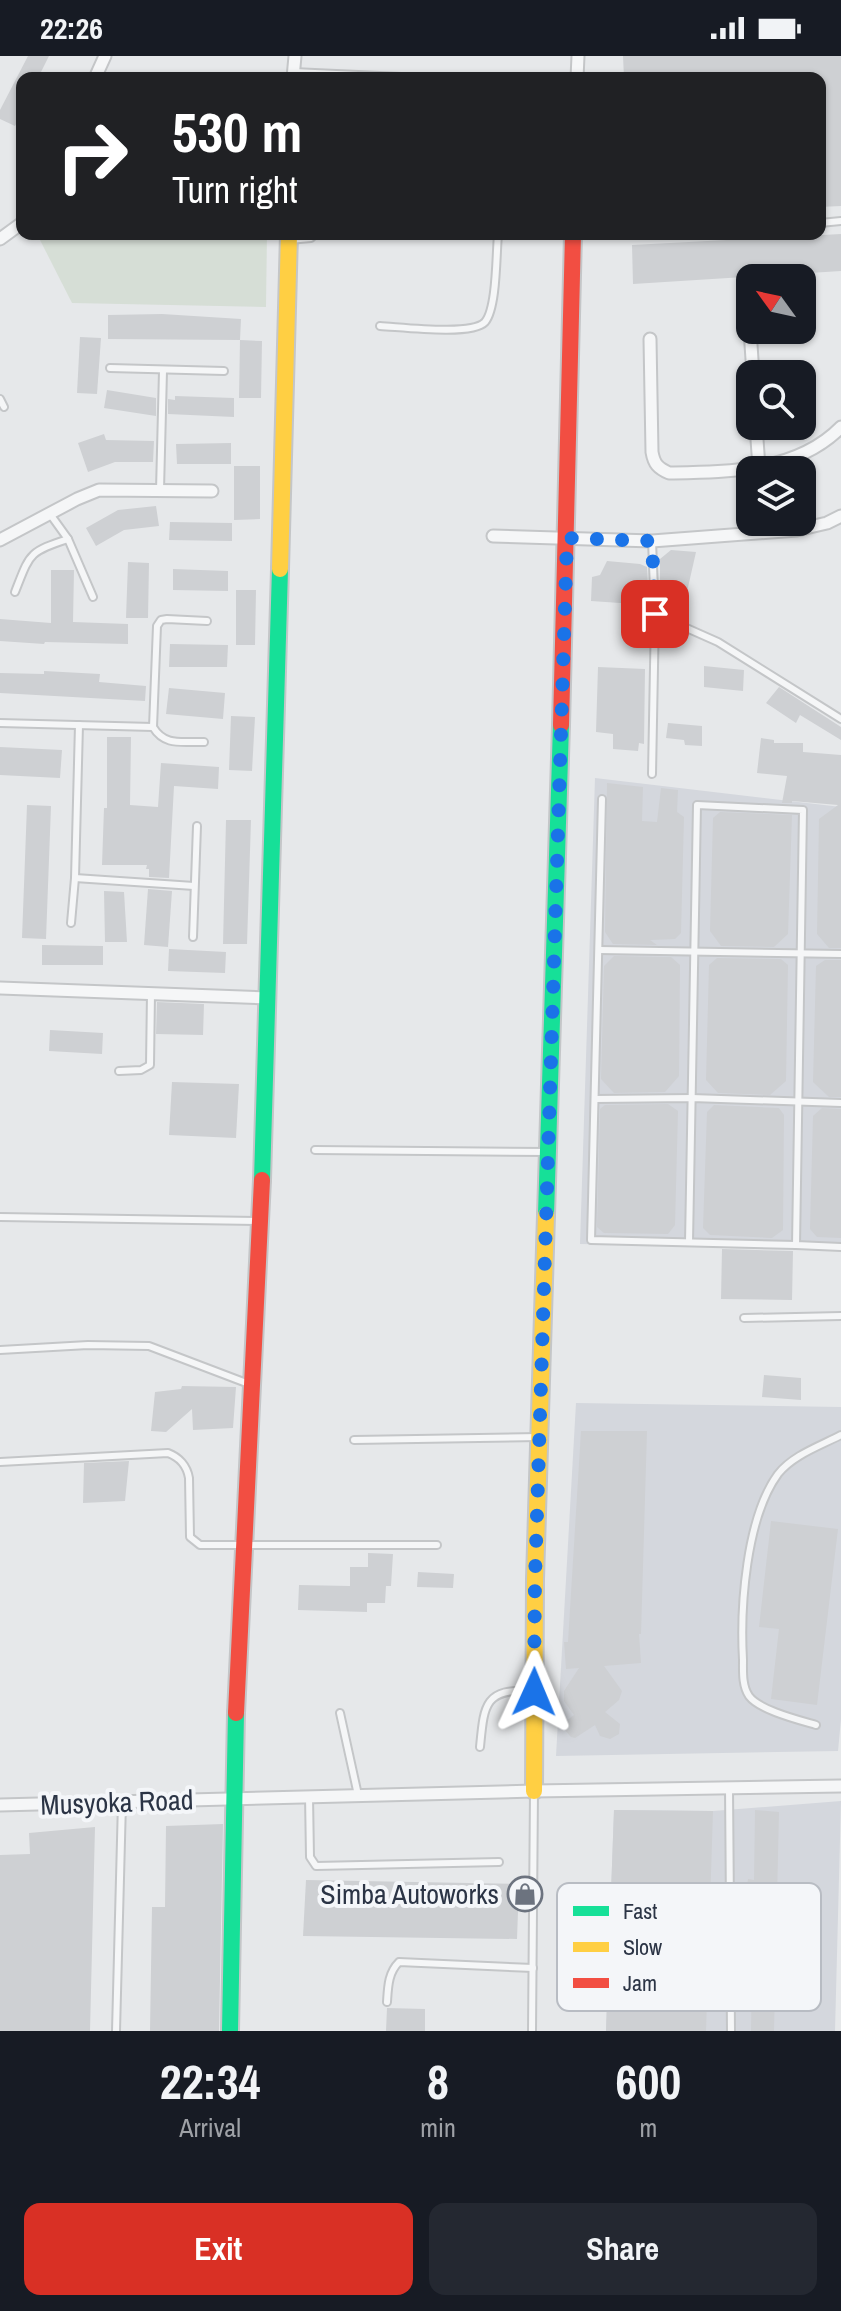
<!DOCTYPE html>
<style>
:root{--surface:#171b24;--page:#242831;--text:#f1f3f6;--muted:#9ea1a6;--accent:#d93025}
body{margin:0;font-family:"Archivo Narrow",sans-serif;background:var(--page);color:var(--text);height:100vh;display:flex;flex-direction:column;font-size:30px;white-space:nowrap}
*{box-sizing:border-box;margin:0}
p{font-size:26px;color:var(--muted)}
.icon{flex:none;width:44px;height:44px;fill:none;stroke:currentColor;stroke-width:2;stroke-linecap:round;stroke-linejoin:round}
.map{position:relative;height:1975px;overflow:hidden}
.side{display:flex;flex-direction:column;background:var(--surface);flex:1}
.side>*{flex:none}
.top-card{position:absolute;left:16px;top:16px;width:810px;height:168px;border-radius:16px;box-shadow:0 2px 6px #0004;background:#202124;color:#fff;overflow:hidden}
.needle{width:52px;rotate:303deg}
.buttons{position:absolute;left:736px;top:208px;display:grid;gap:16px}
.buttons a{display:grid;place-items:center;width:80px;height:80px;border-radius:16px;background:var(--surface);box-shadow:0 2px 6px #0004;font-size:40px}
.pin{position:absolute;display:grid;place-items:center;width:68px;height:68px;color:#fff;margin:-34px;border-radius:16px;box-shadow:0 4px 12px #0006}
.me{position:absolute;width:88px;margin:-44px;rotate:1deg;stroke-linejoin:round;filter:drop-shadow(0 0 6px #0008)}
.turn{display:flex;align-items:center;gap:28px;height:168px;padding:0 24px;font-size:36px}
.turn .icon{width:104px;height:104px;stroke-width:2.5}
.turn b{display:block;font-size:56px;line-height:68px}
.eta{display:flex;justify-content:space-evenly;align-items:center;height:136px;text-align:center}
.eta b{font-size:48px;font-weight:700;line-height:56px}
.primary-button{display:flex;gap:16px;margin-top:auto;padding:16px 24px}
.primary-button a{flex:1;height:92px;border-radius:16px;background:var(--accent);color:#fff;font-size:32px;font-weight:700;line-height:92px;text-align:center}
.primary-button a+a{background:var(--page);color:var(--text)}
.status{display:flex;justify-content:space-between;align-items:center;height:56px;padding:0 40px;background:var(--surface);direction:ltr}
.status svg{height:22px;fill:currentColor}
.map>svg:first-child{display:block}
.built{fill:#d4d7dd}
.green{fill:#d6ded6}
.building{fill:#ced0d3}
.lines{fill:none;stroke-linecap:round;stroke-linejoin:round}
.lane-casing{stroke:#c4c6c8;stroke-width:10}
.street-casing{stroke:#c4c6c8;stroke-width:15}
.fast-casing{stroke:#c4c6c8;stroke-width:20}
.slow-casing{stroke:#c4c6c8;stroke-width:20}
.jam-casing{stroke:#c4c6c8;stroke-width:20}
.lane{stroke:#f5f6f7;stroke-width:6}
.street{stroke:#f5f6f7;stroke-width:11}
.fast{stroke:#16e098;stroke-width:16}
.slow{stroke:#ffcf43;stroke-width:16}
.jam{stroke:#f24e42;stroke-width:16}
.route{stroke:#1a73e8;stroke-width:14;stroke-dasharray:0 25.2}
.labels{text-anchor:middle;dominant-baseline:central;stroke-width:8;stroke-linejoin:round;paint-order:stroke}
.street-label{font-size:28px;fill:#2b3445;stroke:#f4f6f9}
.poi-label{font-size:28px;fill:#2b3445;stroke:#f4f6f9;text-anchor:end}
.key{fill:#f4f6f9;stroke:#b8bcc3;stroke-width:2}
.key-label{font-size:22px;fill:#2b3445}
</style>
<div class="status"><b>22:26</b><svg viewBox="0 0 49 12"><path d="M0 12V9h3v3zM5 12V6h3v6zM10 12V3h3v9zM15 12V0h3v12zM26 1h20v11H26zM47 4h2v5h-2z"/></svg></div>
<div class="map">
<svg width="841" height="1975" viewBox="0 0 841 1975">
<rect width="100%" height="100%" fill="#e6e8ea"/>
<g class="built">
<polygon points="595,722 841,751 841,1193 580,1188"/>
<polygon points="576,1347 841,1351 841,1663 838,1695 556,1700"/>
<polygon points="841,1745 835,1975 606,1975 614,1754 713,1755"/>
</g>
<polygon class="green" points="43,178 267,178 266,251 72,247 40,184"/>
<g class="building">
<polygon points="28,0 49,0 38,22 22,22 22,56 15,70 0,63 0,54"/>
<polygon points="623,0 841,0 841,150 820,151 820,22 624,22"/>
<polygon points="841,178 841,215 633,228 632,189"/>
<polygon points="162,258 241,263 240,284 108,283 108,259"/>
<polygon points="80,281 101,282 97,338 77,337"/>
<polygon points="240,284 262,285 261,342 239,342"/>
<polygon points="107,334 156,342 156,360 104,352"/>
<polygon points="175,340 234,342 234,361 168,358 168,343 175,344"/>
<polygon points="104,378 106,384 154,385 153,406 115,406 88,416 78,387"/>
<polygon points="231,387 231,408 177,408 176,388"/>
<polygon points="234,410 260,410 260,463 234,464"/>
<polygon points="156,450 159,470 124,474 96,490 86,472 118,454"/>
<polygon points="170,466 232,467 232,485 169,484"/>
<polygon points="671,494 696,496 684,549 660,536 660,503"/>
<polygon points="607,505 640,508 647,511 649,549 591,545 592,521 600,519"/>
<polygon points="128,506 149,507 148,562 126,562"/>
<polygon points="173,513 228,515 228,535 173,534"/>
<polygon points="51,514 74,514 73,566 128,568 128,588 45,586 44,588 0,585 0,563 51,567"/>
<polygon points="236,534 256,534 255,589 236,589"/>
<polygon points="170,588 228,589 227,611 169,611"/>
<polygon points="704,610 744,614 743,635 704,631"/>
<polygon points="598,611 645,613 644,688 639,687 638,695 613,693 613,678 596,676"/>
<polygon points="44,615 100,618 99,626 146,630 145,645 0,637 0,617 44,618"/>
<polygon points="779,631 841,671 841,684 800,659 796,667 766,647"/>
<polygon points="169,632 225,637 223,663 166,658"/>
<polygon points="231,660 255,661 252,715 229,714"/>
<polygon points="668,667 702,670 702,690 685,689 684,684 666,682"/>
<polygon points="107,681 131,681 130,749 158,751 161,707 219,711 218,733 174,730 169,822 149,821 149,813 146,813 147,809 102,809 104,752 107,752"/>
<polygon points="761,682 774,684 774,687 803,687 803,696 841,699 841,892 829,892 817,878 819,763 838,749 792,745 792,747 782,747 787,720 757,717"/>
<polygon points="0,691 62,694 60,722 0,719"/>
<polygon points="607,727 643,731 642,765 657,766 661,732 678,734 677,756 684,761 681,877 675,883 650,884 657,889 613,888 605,876"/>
<polygon points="27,749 51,750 46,883 22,882"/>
<polygon points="720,756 792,759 788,878 774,891 721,890 710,875 713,762"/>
<polygon points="226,764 251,764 247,888 223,888"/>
<polygon points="148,833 172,835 168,891 144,889"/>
<polygon points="104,835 124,836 127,886 105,886"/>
<polygon points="42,889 103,890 103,909 42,909"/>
<polygon points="169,893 226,896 225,917 168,915"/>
<polygon points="614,900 671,901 680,909 679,1020 665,1036 614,1037 601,1023 604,910"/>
<polygon points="717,902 781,903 788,909 786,1025 770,1039 718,1037 706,1024 709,909"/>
<polygon points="825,904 841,904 841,1041 829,1041 813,1026 816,910"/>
<polygon points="157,946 204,948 203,979 156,978"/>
<polygon points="50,974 103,977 102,998 49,995"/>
<polygon points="172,1026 239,1028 236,1082 169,1079"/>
<polygon points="668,1048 678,1055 675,1169 668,1178 604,1177 597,1171 600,1053 605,1049"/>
<polygon points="714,1049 779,1052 784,1059 783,1174 772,1182 710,1179 703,1172 707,1056"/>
<polygon points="822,1052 841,1053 841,1182 817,1181 810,1173 813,1060"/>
<polygon points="722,1193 793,1195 792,1244 721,1243"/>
<polygon points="764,1319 801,1322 801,1344 762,1341"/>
<polygon points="182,1330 236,1331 233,1372 193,1374 192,1353 166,1376 151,1375 155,1336 181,1333"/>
<polygon points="581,1375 647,1375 641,1578 639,1578 641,1607 604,1610 622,1635 619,1644 605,1656 620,1668 619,1678 610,1683 600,1680 595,1669 575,1682 571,1681 565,1674 566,1665 574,1659 564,1645 564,1635 579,1612 566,1613 564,1586 568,1586"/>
<polygon points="129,1405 125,1445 83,1447 84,1407"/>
<polygon points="771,1465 838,1473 817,1649 771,1643 779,1573 759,1571"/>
<polygon points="368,1497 393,1498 391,1530 386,1530 385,1547 367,1547 367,1556 298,1554 299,1529 350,1530 350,1511 368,1511"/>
<polygon points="418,1516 454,1518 453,1532 417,1531"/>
<polygon points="614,1754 713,1755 706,1975 606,1975"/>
<polygon points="755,1754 779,1756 774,1975 751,1975 752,1911 747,1910 746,1895 754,1893 754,1841 746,1839 748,1823 754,1824"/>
<polygon points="223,1768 219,1975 150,1975 152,1851 165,1851 166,1770"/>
<polygon points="95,1771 90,1975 0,1975 0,1799 30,1798 29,1777"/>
<polygon points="306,1824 519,1828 517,1883 303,1880"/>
<polygon points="387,1952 425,1953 425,1975 386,1975"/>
</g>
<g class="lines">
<g class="lane-casing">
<g id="lane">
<polyline points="293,16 423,22"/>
<polyline points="820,167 841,165"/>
<polyline points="477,178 629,178"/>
<polyline points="289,184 311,182 315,178"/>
<path d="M 380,270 C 401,271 472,280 485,266 C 497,252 496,198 498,179"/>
<polyline points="110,312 224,315"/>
<polyline points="0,343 4,351"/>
<polyline points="160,434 163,315"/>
<polyline points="50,458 68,483 93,541"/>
<path d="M 15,536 C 30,498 28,496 68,483"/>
<polyline points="655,558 718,586 841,663"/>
<path d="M 0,667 L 153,671 C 165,691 183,685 204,686"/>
<polyline points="153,671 157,570 161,564 167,563 207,565"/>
<polyline points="652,718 655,558 652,485"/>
<polyline points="602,743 591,1184 796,1189"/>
<polyline points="75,822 194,830"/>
<polyline points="71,867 75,822 79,669"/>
<polyline points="193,881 197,770"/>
<polyline points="600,894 841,898"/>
<polyline points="119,1015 141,1014 150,1009 151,937"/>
<polyline points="595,1043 692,1042 841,1047"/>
<polyline points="315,1094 548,1096"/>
<polyline points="0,1161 258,1165"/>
<polyline points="689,1186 697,749 803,754 796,1189 841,1191"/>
<polyline points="744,1262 841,1260"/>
<polyline points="0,1294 88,1289 149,1290 249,1328"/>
<polyline points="354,1384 539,1381"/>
<path d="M 0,1406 L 168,1397 C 179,1401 187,1410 189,1422 L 190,1481 L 200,1489 L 437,1489"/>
<polyline points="340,1657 358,1739"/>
<path d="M 816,1669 C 799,1664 759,1654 749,1640 C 742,1630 743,1615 743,1604 C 740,1551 746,1462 778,1418 C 793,1399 820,1390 841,1379"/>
<path d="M 480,1691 C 484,1650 484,1632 531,1635"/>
<polyline points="729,1732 731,1975"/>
<polyline points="309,1740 310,1801 316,1810 499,1806"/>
<path d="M 387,1946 C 388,1931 388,1917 399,1906 L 533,1912"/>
<polyline points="116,1975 122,1746"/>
<polyline points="532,1975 534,1735"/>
</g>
</g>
<g class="street-casing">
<g id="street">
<polyline points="95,22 105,0"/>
<polyline points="293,22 295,0"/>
<polyline points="577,22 578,0"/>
<polyline points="0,183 22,167"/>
<polyline points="748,240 750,271"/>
<polyline points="750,274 753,318"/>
<path d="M 650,283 L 652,396 C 654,408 658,412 669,417 C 728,416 797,416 841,371"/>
<polyline points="756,370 759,411"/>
<polyline points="493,480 652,485 797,474 827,467 841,460"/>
<polyline points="0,484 77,443 99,434 212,435"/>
<polyline points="0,932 267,942"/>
<polyline points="0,1749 534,1735 841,1730"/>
</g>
</g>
<g class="fast-casing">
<g id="fast">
<polyline points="262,1124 280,513"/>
<polyline points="546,1159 561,669"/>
<polyline points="230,1975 236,1657"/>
</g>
</g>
<g class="slow-casing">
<g id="slow">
<polyline points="280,513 289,178"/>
<polyline points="534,1735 535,1523 546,1159"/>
</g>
</g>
<g class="jam-casing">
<g id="jam">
<polyline points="561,669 573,178"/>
<polyline points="236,1657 262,1124"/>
</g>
</g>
<use href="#lane" class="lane"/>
<use href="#street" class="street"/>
<use href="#fast" class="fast"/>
<use href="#slow" class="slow"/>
<use href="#jam" class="jam"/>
</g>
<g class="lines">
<polyline class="route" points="534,1636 535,1523 567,482 652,485 655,558"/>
</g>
<defs>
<g id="shop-ring" transform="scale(1.8)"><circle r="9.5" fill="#f4f6f9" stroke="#6c737f" stroke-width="1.5"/><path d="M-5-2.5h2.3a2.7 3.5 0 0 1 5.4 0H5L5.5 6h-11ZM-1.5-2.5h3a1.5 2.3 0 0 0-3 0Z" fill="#6c737f"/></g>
</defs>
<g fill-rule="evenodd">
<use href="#shop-ring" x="525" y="1838"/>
</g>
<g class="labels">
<g class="street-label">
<text transform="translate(117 1746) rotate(-2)">Musyoka Road</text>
</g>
<g class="poi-label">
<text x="499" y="1838">Simba Autoworks</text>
</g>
</g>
<rect x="557" y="1827" width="264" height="128" rx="12" class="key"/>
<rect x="573" y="1850" width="36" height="10" fill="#16e098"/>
<rect x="573" y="1886" width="36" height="10" fill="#ffcf43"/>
<rect x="573" y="1922" width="36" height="10" fill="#f24e42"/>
<g class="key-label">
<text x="623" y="1863">Fast</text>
<text x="623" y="1899">Slow</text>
<text x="623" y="1935">Jam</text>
</g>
</svg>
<div class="buttons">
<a><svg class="needle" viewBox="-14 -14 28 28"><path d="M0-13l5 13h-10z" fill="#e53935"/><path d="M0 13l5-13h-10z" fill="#9ea1a6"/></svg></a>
<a><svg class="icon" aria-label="search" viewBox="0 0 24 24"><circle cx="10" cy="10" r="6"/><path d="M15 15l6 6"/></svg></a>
<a><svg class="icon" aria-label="layers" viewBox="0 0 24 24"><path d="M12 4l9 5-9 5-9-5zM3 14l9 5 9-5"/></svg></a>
</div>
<div class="pin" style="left:655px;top:558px;background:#d93025"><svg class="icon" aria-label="arrive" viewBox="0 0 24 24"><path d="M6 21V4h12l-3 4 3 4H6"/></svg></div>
<svg class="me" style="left:534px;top:1636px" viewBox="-20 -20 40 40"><path d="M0-17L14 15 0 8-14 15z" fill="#1a73e8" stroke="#fff" stroke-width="4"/></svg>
<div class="top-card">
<div class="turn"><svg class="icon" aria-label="right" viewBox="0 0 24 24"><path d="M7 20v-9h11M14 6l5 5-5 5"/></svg><div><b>530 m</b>Turn right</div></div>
</div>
</div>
<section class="side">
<div class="eta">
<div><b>22:34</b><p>Arrival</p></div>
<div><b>8</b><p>min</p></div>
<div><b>600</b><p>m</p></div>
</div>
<div class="primary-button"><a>Exit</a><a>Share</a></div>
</section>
